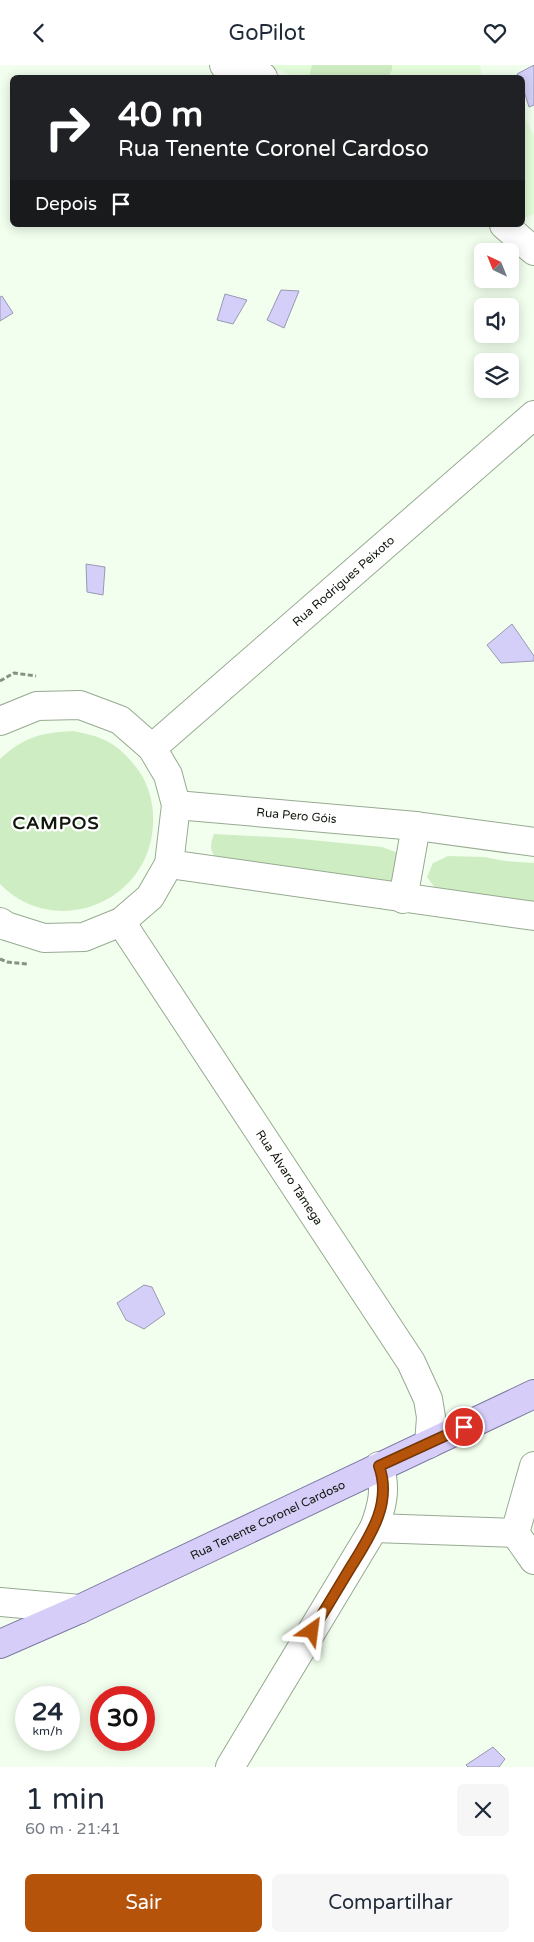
<!DOCTYPE html>
<html lang="pt">
<meta charset="utf-8">
<style>
:root{--surface:#fff;--page:#f6f6f7;--text:#1f2937;--muted:#747a83;--accent:#b45309}
body{margin:0;font-family:"Varela Round",sans-serif;background:var(--page);color:var(--text);height:100vh;display:flex;flex-direction:column;font-size:19px;white-space:nowrap}
*{box-sizing:border-box;margin:0}
p{font-size:16px;color:var(--muted)}
.icon{flex:none;width:28px;height:28px;fill:none;stroke:currentColor;stroke-width:2;stroke-linecap:round;stroke-linejoin:round}
.map{position:relative;height:1702px;overflow:hidden}
.panel{display:flex;flex-direction:column;background:var(--surface);flex:1}
.panel>*{flex:none}
.guide{position:absolute;left:10px;top:10px;width:515px;height:152px;border-radius:8px;box-shadow:0 2px 12px #0003;background:#202124;color:#fff;overflow:hidden}
.needle{width:32px;rotate:317deg}
.controls{position:absolute;left:474px;top:178px;display:grid;gap:10px}
.controls a{display:grid;place-items:center;width:45px;height:45px;border-radius:8px;background:var(--surface);box-shadow:0 2px 12px #0003;font-size:25px}
.speed{position:absolute;left:15px;top:1621px;display:flex;gap:10px;font-size:25px;font-weight:700;text-align:center}
.speed>*{display:grid;place-content:center;width:65px;height:65px;border-radius:50%;background:var(--surface);box-shadow:0 2px 12px #0003;line-height:1}
.speed small{font-size:12px;font-weight:400}
.speed .limit{border:8px solid #d22;background:#fff;color:#111}
.pin{position:absolute;display:grid;place-items:center;width:42px;height:42px;color:#fff;margin:-21px;border:2px solid #fff;border-radius:50%;box-shadow:0 1px 5px #0007}
.me{position:absolute;width:55px;margin:-28px;rotate:31deg;stroke-linejoin:round;filter:drop-shadow(0 0 4px #0008)}
.turn{display:flex;align-items:center;gap:18px;height:105px;padding:0 25px;font-size:22px}
.turn .icon{width:65px;height:65px;stroke-width:2.5}
.turn b{display:block;font-size:35px;line-height:42px}
.then{display:flex;align-items:center;height:48px;padding:0 25px;background:#0003;gap:10px;font-size:19px}
.round{display:grid;place-items:center;flex:none;width:52px;height:52px;border-radius:8px;background:var(--page)}
.summary{display:flex;align-items:center;justify-content:space-between;height:85px;padding:0 25px}
h1{font-size:30px;font-weight:600;line-height:38px}
.action{display:flex;gap:10px;margin-top:auto;padding:10px 25px}
.action a{flex:1;height:58px;border-radius:8px;background:var(--accent);color:#fff;font-size:20px;font-weight:600;line-height:58px;text-align:center}
.action a+a{background:var(--page);color:var(--text)}
header{display:flex;justify-content:space-between;align-items:center;height:65px;padding:0 25px;background:var(--surface);font-size:22px;font-weight:600}
.map>svg:first-child{display:block}
.built{fill:#e3fcda}
.green{fill:#cfedc3}
.water{fill:#d4cff8;stroke:#9998b2}
.lines{fill:none;stroke-linecap:round;stroke-linejoin:round}
.minor-casing{stroke:#97aa91;stroke-width:30}
.major-casing{stroke:#7e79a4;stroke-width:30}
.path{stroke:#879183;stroke-width:3;stroke-dasharray:5 2.5;stroke-linecap:butt}
.minor{stroke:#fff;stroke-width:28}
.major{stroke:#d6cef9;stroke-width:28}
.route-casing{stroke:#753606;stroke-width:12}
.route{stroke:#b45309;stroke-width:9}
.labels{text-anchor:middle;dominant-baseline:central;stroke-width:4.5;stroke-linejoin:round;paint-order:stroke}
.street-label{font-size:12px;fill:#10170d;stroke:#fff}
.district-label{font-size:18px;font-weight:bold;letter-spacing:1px;fill:#10170d;stroke:#fff}
</style>
<header><svg class="icon" aria-label="back" viewBox="0 0 24 24"><path d="M15 5l-7 7 7 7"/></svg>GoPilot<svg class="icon" aria-label="heart" viewBox="0 0 24 24"><path d="M12 20l-8-8c-3-5 5-10 8-4 3-6 11-1 8 4z"/></svg></header>
<div class="map">
<svg width="534" height="1702" viewBox="0 0 534 1702">
<rect width="100%" height="100%" fill="#f2ffee"/>
<g class="built">
<polygon points="266,0 480,0 482,12 296,12"/>
<polygon points="522,46 534,71 534,149 527,152 522,150"/>
</g>
<g class="green">
<polygon points="312,0 392,0 392,5 388,12 309,12"/>
<path d="M 73,666 C 82,668 94,670 102,674 C 118,680 129,693 139,706 C 150,722 154,741 153,760 C 149,838 55,875 0,819 L 0,694 C 25,671 41,668 73,666 Z"/>
<path d="M 214,769 L 291,773 L 382,782 L 398,788 L 393,819 L 218,794 C 209,787 210,779 214,769 Z"/>
<polygon points="448,791 484,792 505,796 534,798 534,843 435,823 427,812 433,798"/>
</g>
<g class="water">
<polygon points="534,0 534,40 529,42 523,23 522,12 519,12 517,9"/>
<polygon points="281,225 299,226 284,263 267,255"/>
<polygon points="225,229 247,235 233,259 217,255"/>
<polygon points="2,231 13,248 0,256 0,232"/>
<polygon points="86,499 105,502 103,530 87,527"/>
<polygon points="512,559 534,591 534,596 501,598 487,580"/>
<polygon points="144,1220 152,1222 165,1249 144,1264 126,1255 117,1238"/>
<polygon points="493,1682 505,1694 499,1702 468,1702 466,1700"/>
</g>
<g class="lines">
<g class="minor-casing">
<g id="minor">
<polyline points="224,0 263,12"/>
<polyline points="504,160 534,186"/>
<polyline points="0,656 37,641 80,640 120,655 152,683 168,710 176,740 169,799 150,832 121,857 84,872 44,873 6,861 0,857"/>
<path id="s1" d="M 152,683 L 534,350"/>
<path id="s2" d="M 176,740 L 416,761 L 534,777"/>
<polyline points="169,799 534,851"/>
<polyline points="403,834 416,761"/>
<path id="s3" d="M 121,857 L 411,1297 L 428,1334 L 431,1352 L 429,1379"/>
<polyline points="534,1401 515,1468 534,1495"/>
<polyline points="374,1463 515,1468"/>
<polyline points="0,1537 80,1544"/>
<path d="M 230,1702 L 374,1463 C 382,1442 387,1423 379,1401"/>
</g>
</g>
<g class="major-casing">
<g id="major">
<path id="s4" d="M 0,1579 L 80,1544 L 534,1329"/>
</g>
</g>
<g class="path">
<polyline points="0,616 14,608 36,611"/>
<polyline points="0,894 7,897 28,899"/>
</g>
<use href="#minor" class="minor"/>
<use href="#major" class="major"/>
</g>
<g class="lines">
<g class="route-casing">
<path id="route" d="M 312,1566 C 325,1545 337,1525 349,1505 C 368,1474 393,1440 379,1401 L 464,1362"/>
</g>
<use href="#route" class="route"/>
</g>
<g class="labels">
<g class="street-label">
<text stroke="none"><textPath href="#s1" startOffset="254">Rua Rodrigues Peixoto</textPath></text>
<text stroke="none"><textPath href="#s2" startOffset="121">Rua Pero Góis</textPath></text>
<text stroke="none"><textPath href="#s3" startOffset="306">Rua Álvaro Tâmega</textPath></text>
<text stroke="none"><textPath href="#s4" startOffset="295">Rua Tenente Coronel Cardoso</textPath></text>
</g>
<g class="district-label">
<text x="56" y="758">CAMPOS</text>
</g>
</g>
</svg>
<div class="controls">
<a><svg class="needle" viewBox="-14 -14 28 28"><path d="M0-13l5 13h-10z" fill="#e53935"/><path d="M0 13l5-13h-10z" fill="#747a83"/></svg></a>
<a><svg class="icon" aria-label="sound" viewBox="0 0 24 24"><path d="M4 9h4l5-4v14l-5-4H4zM17 9q2 3 0 6"/></svg></a>
<a><svg class="icon" aria-label="layers" viewBox="0 0 24 24"><path d="M12 4l9 5-9 5-9-5zM3 14l9 5 9-5"/></svg></a>
</div>
<div class="speed"><div>24<small>km/h</small></div><div class="limit">30</div></div>
<div class="pin" style="left:464px;top:1362px;background:#d93025"><svg class="icon" aria-label="arrive" viewBox="0 0 24 24"><path d="M6 21V4h12l-3 4 3 4H6"/></svg></div>
<svg class="me" style="left:312px;top:1566px" viewBox="-20 -20 40 40"><path d="M0-17L14 15 0 8-14 15z" fill="#b45309" stroke="#fff" stroke-width="4"/></svg>
<div class="guide">
<div class="turn"><svg class="icon" aria-label="right" viewBox="0 0 24 24"><path d="M7 20v-9h11M14 6l5 5-5 5"/></svg><div><b>40 m</b>Rua Tenente Coronel Cardoso</div></div>
<div class="then">Depois<svg class="icon" aria-label="arrive" viewBox="0 0 24 24"><path d="M6 21V4h12l-3 4 3 4H6"/></svg></div>
</div>
</div>
<section class="panel">
<div class="summary"><div><h1>1 min</h1><p>60 m · 21:41</p></div><a class="round"><svg class="icon" aria-label="close" viewBox="0 0 24 24"><path d="M6 6l12 12M18 6L6 18"/></svg></a></div>
<div class="action"><a>Sair</a><a>Compartilhar</a></div>
</section>
